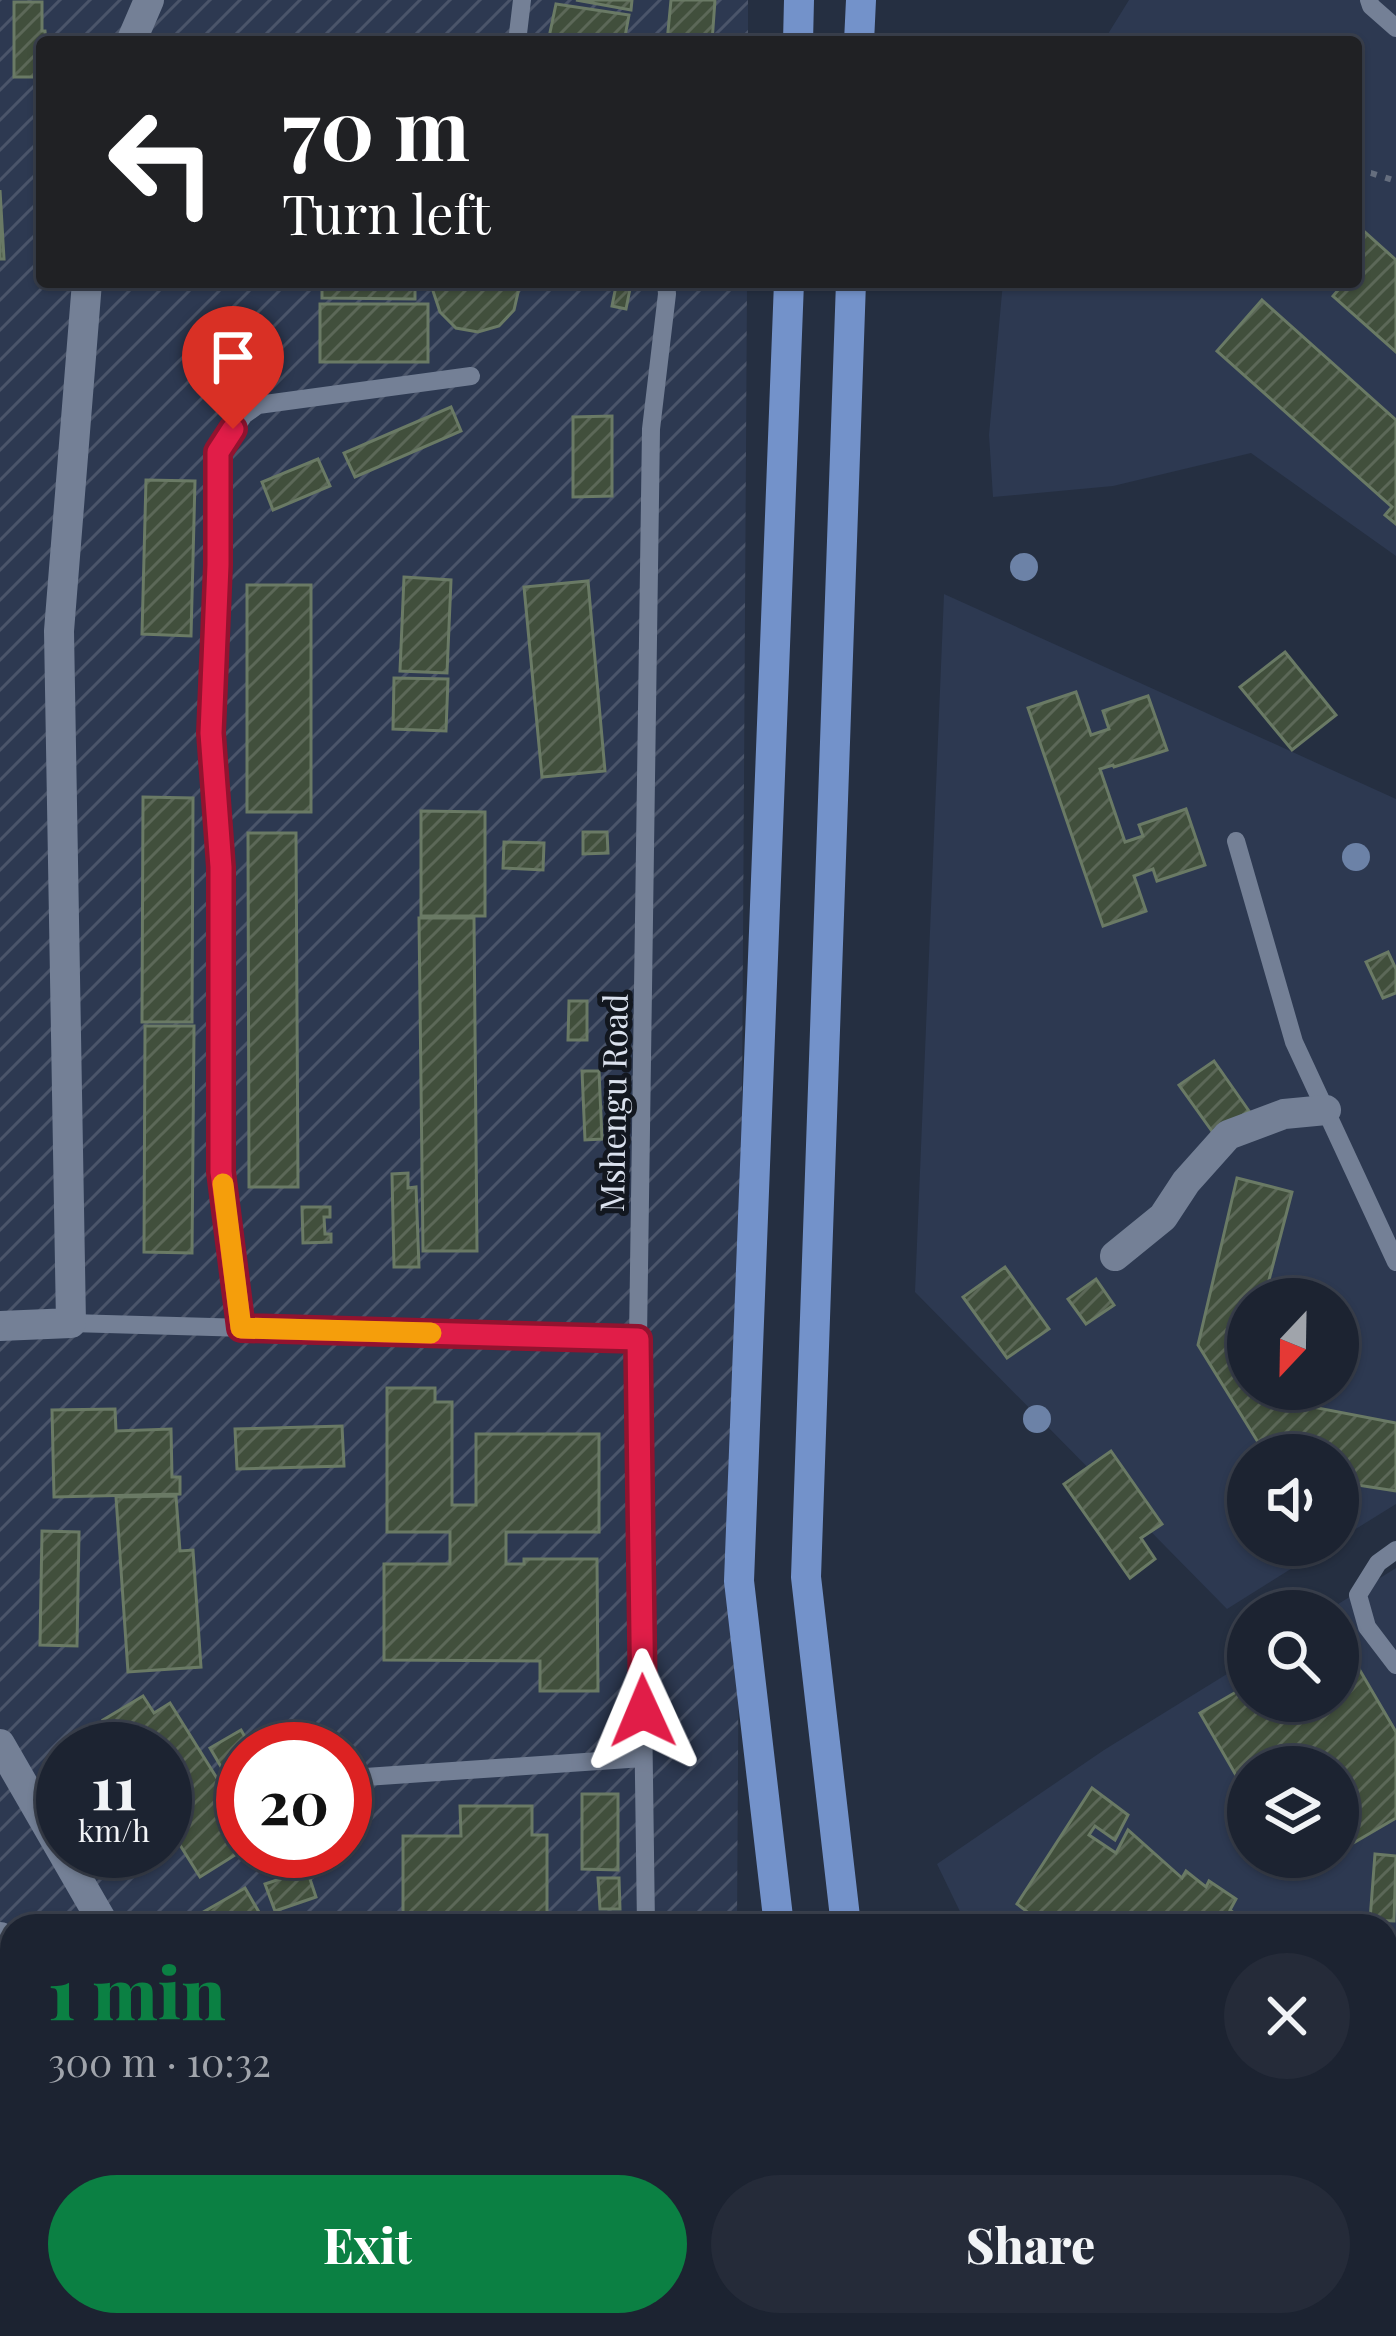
<!DOCTYPE html>
<meta charset="utf-8">
<style>
:root{--surface:#1c2331;--page:#252b39;--text:#f1f3f6;--muted:#a0a4ab;--line:#3a404d;--accent:#0b8043}
body{margin:0;font-family:"Playfair Display",serif;background:var(--page);color:var(--text);height:100vh;display:flex;flex-direction:column;font-size:45px;white-space:nowrap}
*{box-sizing:border-box;margin:0}
p{font-size:39px;color:var(--muted)}
.icon{flex:none;width:66px;height:66px;fill:none;stroke:currentColor;stroke-width:2;stroke-linecap:round;stroke-linejoin:round}
.map{position:relative;flex:1;overflow:hidden}
.side{position:absolute;left:0px;top:1914px;width:1398px;height:423px;display:flex;flex-direction:column;background:var(--surface);border-radius:36px 36px 0 0;box-shadow:0 3px 9px #0004,0 0 0 3px var(--line)}
.side>*{flex:none}
.banner{position:absolute;left:36px;top:36px;width:1326px;height:252px;border-radius:12px;box-shadow:0 3px 9px #0004,0 0 0 3px var(--line);background:#202124;color:#fff;overflow:hidden}
.needle{width:78px;rotate:202deg}
.tools{position:absolute;left:1227px;top:1278px;display:grid;gap:24px}
.tools a{display:grid;place-items:center;width:132px;height:132px;border-radius:50%;background:var(--surface);box-shadow:0 3px 9px #0004,0 0 0 3px var(--line);font-size:60px}
.speed{position:absolute;left:36px;top:1722px;display:flex;gap:24px;font-size:60px;font-weight:700;text-align:center}
.speed>*{display:grid;place-content:center;width:156px;height:156px;border-radius:50%;background:var(--surface);box-shadow:0 3px 9px #0004,0 0 0 3px var(--line);line-height:1}
.speed small{font-size:30px;font-weight:400}
.speed .limit{border:18px solid #d22;background:#fff;color:#111}
.pin{position:absolute;display:grid;place-items:center;width:102px;height:102px;color:#fff;margin:-123px -51px;border-radius:50% 50% 50% 0;rotate:-45deg;box-shadow:0 0 12px #0007}
.pin .icon{rotate:45deg}
.me{position:absolute;width:132px;margin:-66px;rotate:359deg;stroke-linejoin:round;filter:drop-shadow(0 0 9px #0008)}
.turn{display:flex;align-items:center;gap:42px;height:252px;padding:0 48px;font-size:54px}
.turn .icon{width:156px;height:156px;stroke-width:2.5}
.turn b{display:block;font-size:84px;line-height:102px}
.round{display:grid;place-items:center;flex:none;width:126px;height:126px;border-radius:63px;background:var(--page)}
.headline{display:flex;align-items:center;justify-content:space-between;height:204px;padding:0 48px}
h1{font-size:72px;font-weight:800;line-height:90px;color:var(--accent)}
.cta{display:flex;gap:24px;margin-top:auto;padding:24px 48px}
.cta a{flex:1;height:138px;border-radius:72px;background:var(--accent);color:#fff;font-size:48px;font-weight:800;line-height:138px;text-align:center}
.cta a+a{background:var(--page);color:var(--text)}
.map>svg:first-child{display:block}
.built{fill:#2d3951;fill-rule:evenodd}
.industrial{fill:url(#industrial-furrows);fill-rule:evenodd}
.building{fill:url(#building-hatch);stroke:#6a7a65;stroke-width:3}
.lines{fill:none;stroke-linecap:round;stroke-linejoin:round}
.path{stroke:#656e7e;stroke-width:6;stroke-dasharray:6 9;stroke-linecap:butt}
.service{stroke:#748096;stroke-width:18}
.minor{stroke:#748096;stroke-width:30}
.tertiary{stroke:#748096;stroke-width:30}
.primary{stroke:#7392ca;stroke-width:30}
.tree{fill:#6c82a7}
.route-casing{stroke:#92132f;stroke-width:30}
.route{stroke:#e11d48;stroke-width:21}
.slow{stroke:#f59e0b;stroke-width:21}
.labels{text-anchor:middle;dominant-baseline:central;stroke-width:10;stroke-linejoin:round;paint-order:stroke}
.street-label{font-size:33px;fill:#dbe2ee;stroke:#12171f}
</style>
<div class="map">
<svg width="1396" height="2336" viewBox="0 0 1396 2336">
<defs>
<pattern id="industrial-furrows" width="10" height="10" patternUnits="userSpaceOnUse" patternTransform="scale(3)"><rect width="10" height="10" fill="#2d3951"/><path d="M-1 1l2-2M0 10L10 0M9 11l2-2" fill="none" stroke="#4b556a"/></pattern>
<pattern id="building-hatch" width="6" height="6" patternUnits="userSpaceOnUse" patternTransform="scale(3)"><rect width="6" height="6" fill="#414f3c"/><path d="M-1 1l2-2M0 6l6-6M5 7l2-2" fill="none" stroke="#5c6858"/></pattern>
</defs>
<rect width="100%" height="100%" fill="#252f41"/>
<g class="built">
<polygon points="1129,0 1396,0 1396,556 1251,453 1113,486 993,497 989,435 1003,282 1356,282 1356,42 1103,42"/>
<path d="M 944,594 L 1396,799 L 1396,1504 L 1338,1540 L 1338,1455 L 1248,1455 L 1248,1545 L 1329,1545 L 1227,1609 L 915,1292 ZM 1248,1299 L 1338,1299 L 1338,1389 L 1248,1389 Z"/>
<path d="M 1396,1568 L 1396,2294 L 1386,2292 L 1386,1926 L 967,1926 L 937,1864 L 1104,1750 L 1248,1661 L 1248,1701 L 1338,1701 L 1338,1611 L 1327,1611 ZM 1248,1767 L 1338,1767 L 1338,1857 L 1248,1857 Z"/>
</g>
<path class="industrial" d="M 0,0 L 748,0 L 748,42 L 42,42 L 42,282 L 747,282 L 737,1926 L 12,1926 L 12,2325 L 784,2325 L 786,2336 L 0,2336 ZM 63,1749 L 165,1749 L 165,1851 L 63,1851 ZM 243,1749 L 345,1749 L 345,1851 L 243,1851 Z"/>
<g class="building">
<polygon points="576,0 632,0 631,10"/>
<polygon points="671,0 715,0 712,42 667,42"/>
<polygon points="14,2 42,2 42,31 45,31 46,42 42,42 42,77 14,77"/>
<polygon points="556,4 629,15 624,42 548,42"/>
<polygon points="0,190 4,259 0,259"/>
<polygon points="1356,224 1396,260 1396,352 1333,296 1345,282 1356,282"/>
<polygon points="322,282 415,282 415,299 322,298"/>
<polygon points="435,282 517,282 519,288 514,310 499,326 478,332 456,328 440,312 433,291"/>
<polygon points="616,286 630,289 626,309 612,306"/>
<polygon points="1262,300 1396,420 1396,524 1385,515 1392,507 1217,351"/>
<rect x="320" y="304" width="108" height="58"/>
<polygon points="451,407 461,431 355,477 344,453"/>
<polygon points="612,416 612,496 573,497 573,417"/>
<polygon points="318,459 330,486 273,510 262,482"/>
<polygon points="146,480 195,481 191,636 142,634"/>
<polygon points="404,577 451,580 447,673 400,671"/>
<polygon points="588,581 605,771 542,777 524,587"/>
<rect x="247" y="585" width="64" height="227"/>
<polygon points="1285,652 1336,715 1292,750 1240,687"/>
<polygon points="394,678 448,679 446,731 393,729"/>
<polygon points="1076,692 1091,735 1109,729 1103,711 1148,696 1167,750 1114,767 1113,765 1100,769 1125,842 1143,836 1139,825 1186,809 1205,865 1157,881 1153,869 1134,876 1146,911 1103,926 1028,708"/>
<polygon points="143,797 193,798 192,1022 142,1022"/>
<polygon points="421,811 485,812 485,916 421,916"/>
<polygon points="583,832 607,832 608,853 583,854"/>
<polygon points="248,833 296,833 298,1187 249,1187"/>
<polygon points="504,842 544,843 543,870 503,868"/>
<polygon points="419,918 474,918 477,1251 423,1251"/>
<polygon points="1388,952 1396,969 1396,993 1383,998 1366,962"/>
<polygon points="569,1001 587,1001 587,1040 568,1040"/>
<polygon points="145,1026 194,1026 192,1253 144,1252"/>
<polygon points="1214,1061 1249,1111 1214,1134 1179,1085"/>
<polygon points="582,1071 599,1071 602,1139 585,1140"/>
<polygon points="408,1173 408,1188 416,1187 419,1267 394,1267 392,1174"/>
<polygon points="1237,1178 1292,1192 1264,1299 1248,1299 1248,1389 1296,1389 1307,1406 1396,1423 1396,1491 1338,1482 1338,1455 1266,1455 1198,1345"/>
<polygon points="302,1207 330,1207 330,1217 324,1217 325,1234 331,1234 331,1242 303,1243"/>
<polygon points="1005,1267 1049,1329 1007,1358 963,1297"/>
<polygon points="1096,1279 1114,1305 1086,1324 1068,1299"/>
<polygon points="387,1388 435,1388 435,1402 452,1402 452,1505 476,1505 476,1434 599,1434 599,1532 506,1532 506,1564 524,1564 524,1559 597,1559 598,1691 540,1691 540,1661 384,1660 384,1564 450,1564 450,1532 387,1532"/>
<polygon points="115,1409 116,1431 171,1429 172,1477 180,1477 180,1494 54,1497 52,1410"/>
<polygon points="342,1426 344,1466 237,1469 235,1429"/>
<polygon points="1111,1451 1162,1524 1141,1538 1155,1559 1130,1578 1064,1484"/>
<polygon points="176,1496 180,1551 193,1550 201,1667 128,1672 116,1497"/>
<polygon points="42,1531 79,1532 77,1646 40,1645"/>
<polygon points="1338,1633 1396,1732 1396,1818 1338,1852 1338,1767 1248,1767 1248,1796 1200,1713 1248,1685 1248,1701 1338,1701"/>
<polygon points="143,1696 154,1713 170,1703 243,1820 243,1850 200,1877 165,1821 165,1749 121,1749 103,1720"/>
<polygon points="241,1730 252,1749 243,1749 243,1804 210,1748"/>
<polygon points="1092,1788 1128,1815 1115,1840 1095,1826 1089,1835 1116,1853 1128,1830 1182,1878 1186,1871 1206,1887 1209,1881 1236,1899 1230,1910 1250,1926 1021,1926 1030,1914 1017,1904"/>
<polygon points="582,1794 618,1794 618,1870 582,1869"/>
<polygon points="460,1806 532,1806 532,1835 547,1835 547,1926 403,1926 403,1836 461,1836"/>
<polygon points="113,1851 147,1851 148,1852 122,1867"/>
<polygon points="1375,1854 1396,1856 1394,1921 1370,1920"/>
<polygon points="1284,1857 1330,1857 1296,1877"/>
<polygon points="307,1870 316,1897 275,1911 265,1884"/>
<polygon points="598,1878 619,1878 620,1909 600,1909"/>
<polygon points="245,1888 263,1919 251,1926 179,1926"/>
<polygon points="1386,2033 1396,2041 1396,2149 1392,2154 1396,2158 1396,2178 1386,2194"/>
<polygon points="0,2076 12,2098 12,2144 0,2151"/>
<polygon points="12,2247 12,2303 0,2309 0,2253"/>
</g>
<g class="lines">
<polyline class="path" points="1356,172 1371,173 1396,181"/>
<g class="service">
<polyline points="1369,0 1371,6 1396,28"/>
<polyline points="517,42 522,0"/>
<polyline points="1236,841 1294,1042 1396,1262"/>
<polyline points="71,1323 638,1339"/>
<polyline points="241,1328 221,1171 221,867 211,733 218,565 218,453 244,415 258,405 471,376"/>
<polyline points="1396,1550 1378,1563 1358,1595 1367,1627 1396,1665"/>
<polyline points="351,1778 643,1758"/>
<polyline points="646,1926 638,1339 651,429 667,294 666,282"/>
<polyline points="651,2325 651,2336"/>
<polyline points="151,2336 172,2325"/>
</g>
<g class="minor">
<polyline points="131,42 149,0"/>
<polyline points="1115,1256 1163,1217 1186,1182 1228,1135 1284,1114 1326,1110"/>
<polyline points="0,1326 71,1323 59,631 87,282"/>
</g>
<g class="tertiary">
<polyline points="0,1744 105,1926"/>
<polyline points="0,1937 12,1959"/>
<polyline points="263,2325 277,2336"/>
<polyline points="408,2325 426,2336"/>
</g>
<g class="primary">
<polyline points="798,42 799,0"/>
<polyline points="859,42 861,0"/>
<polyline points="779,1926 739,1581 789,282"/>
<polyline points="846,1926 806,1577 851,282"/>
<polyline points="864,2325 868,2336"/>
<polyline points="933,2325 937,2336"/>
<polyline points="1035,2325 1051,2336"/>
<polyline points="747,2336 762,2325"/>
</g>
</g>
<g class="tree">
<circle cx="1024" cy="567" r="14"/>
<circle cx="1356" cy="857" r="14"/>
<circle cx="1037" cy="1419" r="14"/>
</g>
<g class="lines">
<g class="route-casing">
<polyline id="route" points="233,429 218,452 218,565 211,733 221,867 221,1172 241,1328 638,1339 643,1711"/>
</g>
<use href="#route" class="route"/>
<polyline class="slow" points="223,1184 241,1328 431,1333"/>
</g>
<g class="labels">
<g class="street-label">
<text transform="translate(612 1103) rotate(-89)">Mshengu Road</text>
</g>
</g>
</svg>
<div class="tools">
<a><svg class="needle" viewBox="-14 -14 28 28"><path d="M0-13l5 13h-10z" fill="#e53935"/><path d="M0 13l5-13h-10z" fill="#a0a4ab"/></svg></a>
<a><svg class="icon" aria-label="sound" viewBox="0 0 24 24"><path d="M4 9h4l5-4v14l-5-4H4zM17 9q2 3 0 6"/></svg></a>
<a><svg class="icon" aria-label="search" viewBox="0 0 24 24"><circle cx="10" cy="10" r="6"/><path d="M15 15l6 6"/></svg></a>
<a><svg class="icon" aria-label="layers" viewBox="0 0 24 24"><path d="M12 4l9 5-9 5-9-5zM3 14l9 5 9-5"/></svg></a>
</div>
<div class="speed"><div>11<small>km/h</small></div><div class="limit">20</div></div>
<div class="pin" style="left:233px;top:429px;background:#d93025"><svg class="icon" aria-label="arrive" viewBox="0 0 24 24"><path d="M6 21V4h12l-3 4 3 4H6"/></svg></div>
<svg class="me" style="left:643px;top:1711px" viewBox="-20 -20 40 40"><path d="M0-17L14 15 0 8-14 15z" fill="#e11d48" stroke="#fff" stroke-width="4"/></svg>
<div class="banner">
<div class="turn"><svg class="icon" aria-label="left" viewBox="0 0 24 24"><path d="M17 20v-9H6M10 6l-5 5 5 5"/></svg><div><b>70 m</b>Turn left</div></div>
</div>
<section class="side">
<div class="headline"><div><h1>1 min</h1><p>300 m · 10:32</p></div><a class="round"><svg class="icon" aria-label="close" viewBox="0 0 24 24"><path d="M6 6l12 12M18 6L6 18"/></svg></a></div>
<div class="cta"><a>Exit</a><a>Share</a></div>
</section>
</div>
